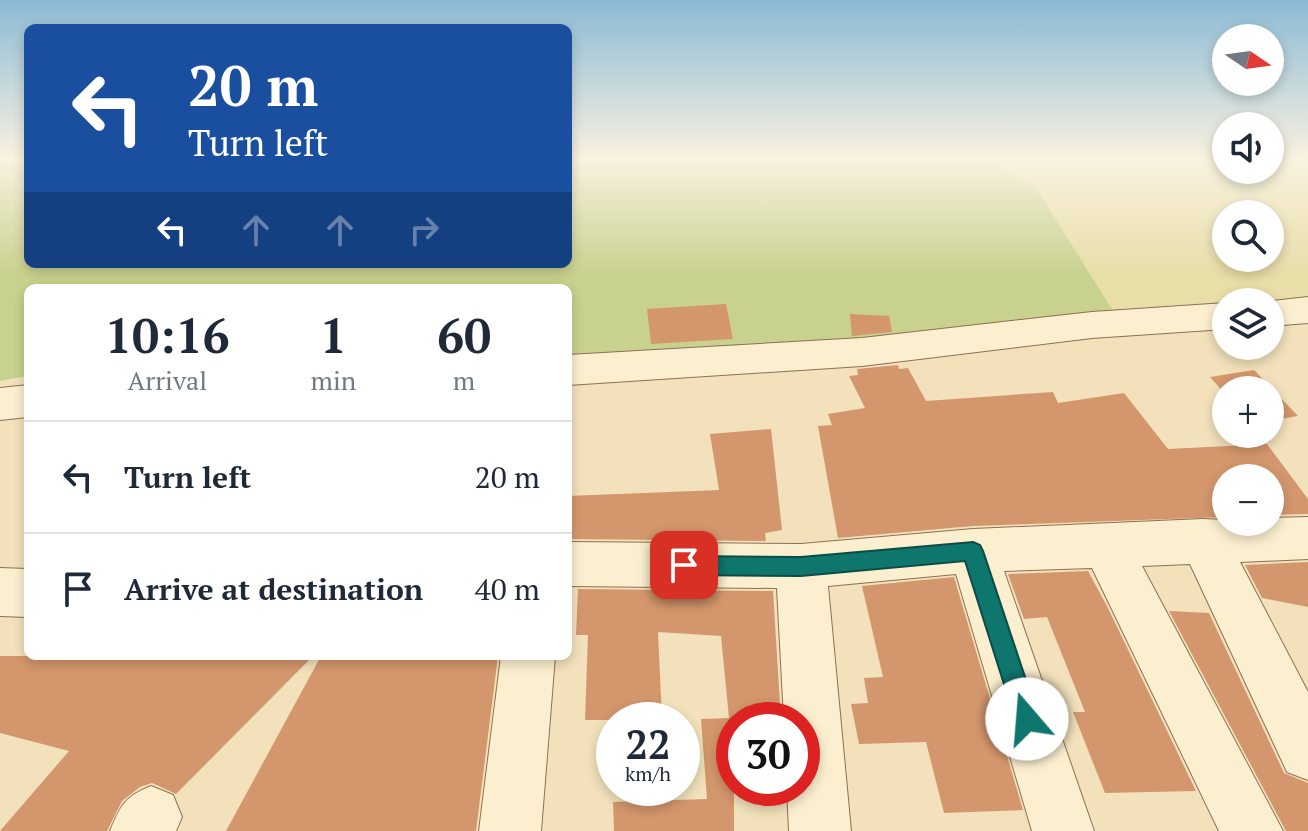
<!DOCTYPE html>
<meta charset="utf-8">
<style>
:root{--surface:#fff;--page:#f2f2f3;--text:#1f2937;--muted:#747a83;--line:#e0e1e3}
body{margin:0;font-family:"PT Serif",serif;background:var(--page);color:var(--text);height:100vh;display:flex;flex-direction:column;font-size:30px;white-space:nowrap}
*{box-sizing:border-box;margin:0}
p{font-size:26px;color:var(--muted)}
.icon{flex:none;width:44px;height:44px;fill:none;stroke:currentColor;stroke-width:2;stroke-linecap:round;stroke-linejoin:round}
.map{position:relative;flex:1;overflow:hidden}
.drawer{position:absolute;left:24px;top:284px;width:548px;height:376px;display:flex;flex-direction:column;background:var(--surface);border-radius:12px;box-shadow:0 4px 12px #0003}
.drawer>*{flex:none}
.hud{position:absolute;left:24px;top:24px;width:548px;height:244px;border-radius:12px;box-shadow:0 4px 12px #0003;background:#1a4fa0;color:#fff;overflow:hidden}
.needle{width:52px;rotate:103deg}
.tools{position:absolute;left:1212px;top:24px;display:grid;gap:16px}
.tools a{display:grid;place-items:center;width:72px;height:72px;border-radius:50%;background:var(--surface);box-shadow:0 4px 12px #0003;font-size:40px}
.speed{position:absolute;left:596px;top:702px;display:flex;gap:16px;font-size:40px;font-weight:700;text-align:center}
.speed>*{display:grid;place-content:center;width:104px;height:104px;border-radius:50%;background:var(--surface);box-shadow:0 4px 12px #0003;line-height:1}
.speed small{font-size:20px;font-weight:400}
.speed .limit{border:12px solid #d22;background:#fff;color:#111}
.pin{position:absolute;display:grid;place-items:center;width:68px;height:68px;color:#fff;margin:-34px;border-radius:16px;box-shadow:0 4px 12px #0006}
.me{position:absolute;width:88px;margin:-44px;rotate:342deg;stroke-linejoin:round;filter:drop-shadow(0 0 6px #0008)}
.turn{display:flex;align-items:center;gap:28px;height:168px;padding:0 32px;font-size:36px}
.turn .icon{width:104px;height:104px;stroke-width:2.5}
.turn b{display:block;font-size:56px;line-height:68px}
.lanes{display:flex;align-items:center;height:76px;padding:0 32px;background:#0003;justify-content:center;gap:40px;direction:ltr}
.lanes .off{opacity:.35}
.eta{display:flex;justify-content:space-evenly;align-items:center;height:136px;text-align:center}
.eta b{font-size:48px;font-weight:700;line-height:56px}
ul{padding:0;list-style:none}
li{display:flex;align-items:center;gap:24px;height:112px;padding:0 32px;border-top:2px solid var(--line)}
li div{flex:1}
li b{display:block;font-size:30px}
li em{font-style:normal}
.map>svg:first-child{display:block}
.farmland{fill:#e8dea8;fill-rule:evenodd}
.green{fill:#c9d18e}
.building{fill:#d4976d}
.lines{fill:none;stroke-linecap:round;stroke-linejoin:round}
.minor-casing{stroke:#8b7153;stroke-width:2}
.minor{fill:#fcefcf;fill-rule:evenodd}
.route{fill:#0f766e;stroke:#0a4d48;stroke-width:2}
</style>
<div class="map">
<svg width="1308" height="831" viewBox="0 0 1308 831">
<rect width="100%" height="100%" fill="#f2e1bb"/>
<path class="farmland" d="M 982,158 L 1226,158 L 1226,170 L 1270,170 L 1270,158 L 1308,158 L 1308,307 L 1270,302 L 1226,302 L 1226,318 L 1127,333 L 1036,188 ZM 1226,214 L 1270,214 L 1270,258 L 1226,258 Z"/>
<polygon class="green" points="0,158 28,158 28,264 568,264 568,158 982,158 1036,188 1127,333 568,355 568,288 28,288 28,376 0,381"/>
<g class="building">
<polygon points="726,304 733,339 651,344 647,309"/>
<polygon points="850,314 889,316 892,332 852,336"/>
<polygon points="898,365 899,369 908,368 926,401 1053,392 1058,403 1124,393 1168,449 1267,444 1308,499 1308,514 1270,515 1270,478 1226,478 1226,517 973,526 838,538 818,426 832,425 828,414 865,408 849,376 858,375 857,369"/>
<polygon points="1254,370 1298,416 1270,421 1270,390 1226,390 1226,395 1210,377"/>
<polygon points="771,429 782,530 765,533 766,541 568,539 568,496 719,490 710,434"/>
<polygon points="1308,562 1308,607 1262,598 1245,565"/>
<polygon points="1088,571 1108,608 1196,791 1105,793 1073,712 1085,712 1047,617 1024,619 1008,574"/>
<polygon points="954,577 1023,810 944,813 926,742 859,744 851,704 868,703 864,678 883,677 862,586"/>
<polygon points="578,589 773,591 781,720 734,720 734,831 614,831 613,802 707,799 701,719 729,718 721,636 658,632 662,720 585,720 588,635 576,635"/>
<polygon points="1169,611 1209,613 1284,773 1308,783 1308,831 1286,831"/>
<polygon points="0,656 313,656 176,794 152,783 140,787 122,801 107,831 0,831 69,751 0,733"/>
<polygon points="321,656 498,656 476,831 226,831"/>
</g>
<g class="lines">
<g class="minor-casing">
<g id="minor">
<polygon points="1308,297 1308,323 1270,326 1270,302 1264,302"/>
<polygon points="1226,303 1226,329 1092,338 862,366 568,385 568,355 862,338 1092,312"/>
<polygon points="28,385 28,417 0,420 0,388"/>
<polygon points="1308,517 1308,559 1240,562 1308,692 1308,780 1287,772 1190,564 1142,566 1283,831 1219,831 1092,568 1004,571 1094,831 1032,831 956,574 828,586 851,831 789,831 787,788 802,788 802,720 784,720 777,588 568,586 568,542 801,544 973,529 1203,519 1270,522 1270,518"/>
<polygon points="0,568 28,569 28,617 0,616"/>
<polygon points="501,656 555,656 541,831 479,831"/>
<path d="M 151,786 L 173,795 L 182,817 L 176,831 L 110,831 C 121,805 124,797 151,786 Z"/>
</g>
</g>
<use href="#minor" class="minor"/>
</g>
<linearGradient id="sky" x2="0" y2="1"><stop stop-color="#8bbad5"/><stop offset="0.58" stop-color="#f9f2e0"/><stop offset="1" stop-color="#f9f2e0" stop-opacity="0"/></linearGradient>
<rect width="1308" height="274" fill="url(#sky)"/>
<polygon class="route" points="973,542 980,545 983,551 1039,719 1035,728 1027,731 1018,728 1015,719 965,561 801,576 684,575 677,572 674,565 677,559 684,556 801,557"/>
</svg>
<div class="tools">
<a><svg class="needle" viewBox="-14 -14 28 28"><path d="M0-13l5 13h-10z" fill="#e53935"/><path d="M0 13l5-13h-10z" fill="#747a83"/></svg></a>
<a><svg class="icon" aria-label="sound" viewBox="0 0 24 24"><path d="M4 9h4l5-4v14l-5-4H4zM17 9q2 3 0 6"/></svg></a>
<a><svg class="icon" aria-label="search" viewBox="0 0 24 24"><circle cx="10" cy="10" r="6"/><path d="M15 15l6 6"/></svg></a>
<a><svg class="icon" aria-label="layers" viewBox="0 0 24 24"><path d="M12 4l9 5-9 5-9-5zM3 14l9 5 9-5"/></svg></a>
<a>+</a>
<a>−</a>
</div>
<div class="speed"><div>22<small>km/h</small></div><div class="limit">30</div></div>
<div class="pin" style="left:684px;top:565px;background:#d93025"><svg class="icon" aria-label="arrive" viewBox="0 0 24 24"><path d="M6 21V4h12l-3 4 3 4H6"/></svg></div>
<svg class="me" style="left:1027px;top:719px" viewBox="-20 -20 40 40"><circle r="19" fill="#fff"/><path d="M0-13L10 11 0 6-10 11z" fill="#0f766e"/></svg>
<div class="hud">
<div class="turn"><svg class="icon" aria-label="left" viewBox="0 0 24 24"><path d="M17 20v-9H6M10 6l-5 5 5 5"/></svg><div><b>20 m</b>Turn left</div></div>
<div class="lanes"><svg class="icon" aria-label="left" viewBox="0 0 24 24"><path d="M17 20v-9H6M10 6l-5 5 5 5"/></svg><svg class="icon off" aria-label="ahead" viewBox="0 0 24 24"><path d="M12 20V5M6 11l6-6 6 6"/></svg><svg class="icon off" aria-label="ahead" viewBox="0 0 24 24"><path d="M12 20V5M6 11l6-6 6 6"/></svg><svg class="icon off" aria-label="right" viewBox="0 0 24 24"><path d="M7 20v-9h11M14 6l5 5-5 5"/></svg></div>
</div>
<section class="drawer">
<div class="eta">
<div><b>10:16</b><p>Arrival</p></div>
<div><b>1</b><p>min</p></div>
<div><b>60</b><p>m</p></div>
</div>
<ul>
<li><svg class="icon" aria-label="left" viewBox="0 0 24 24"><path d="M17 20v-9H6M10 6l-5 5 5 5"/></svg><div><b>Turn left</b></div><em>20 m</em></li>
<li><svg class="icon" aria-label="arrive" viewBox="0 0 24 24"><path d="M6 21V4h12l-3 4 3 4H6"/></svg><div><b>Arrive at destination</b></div><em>40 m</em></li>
</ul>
</section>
</div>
